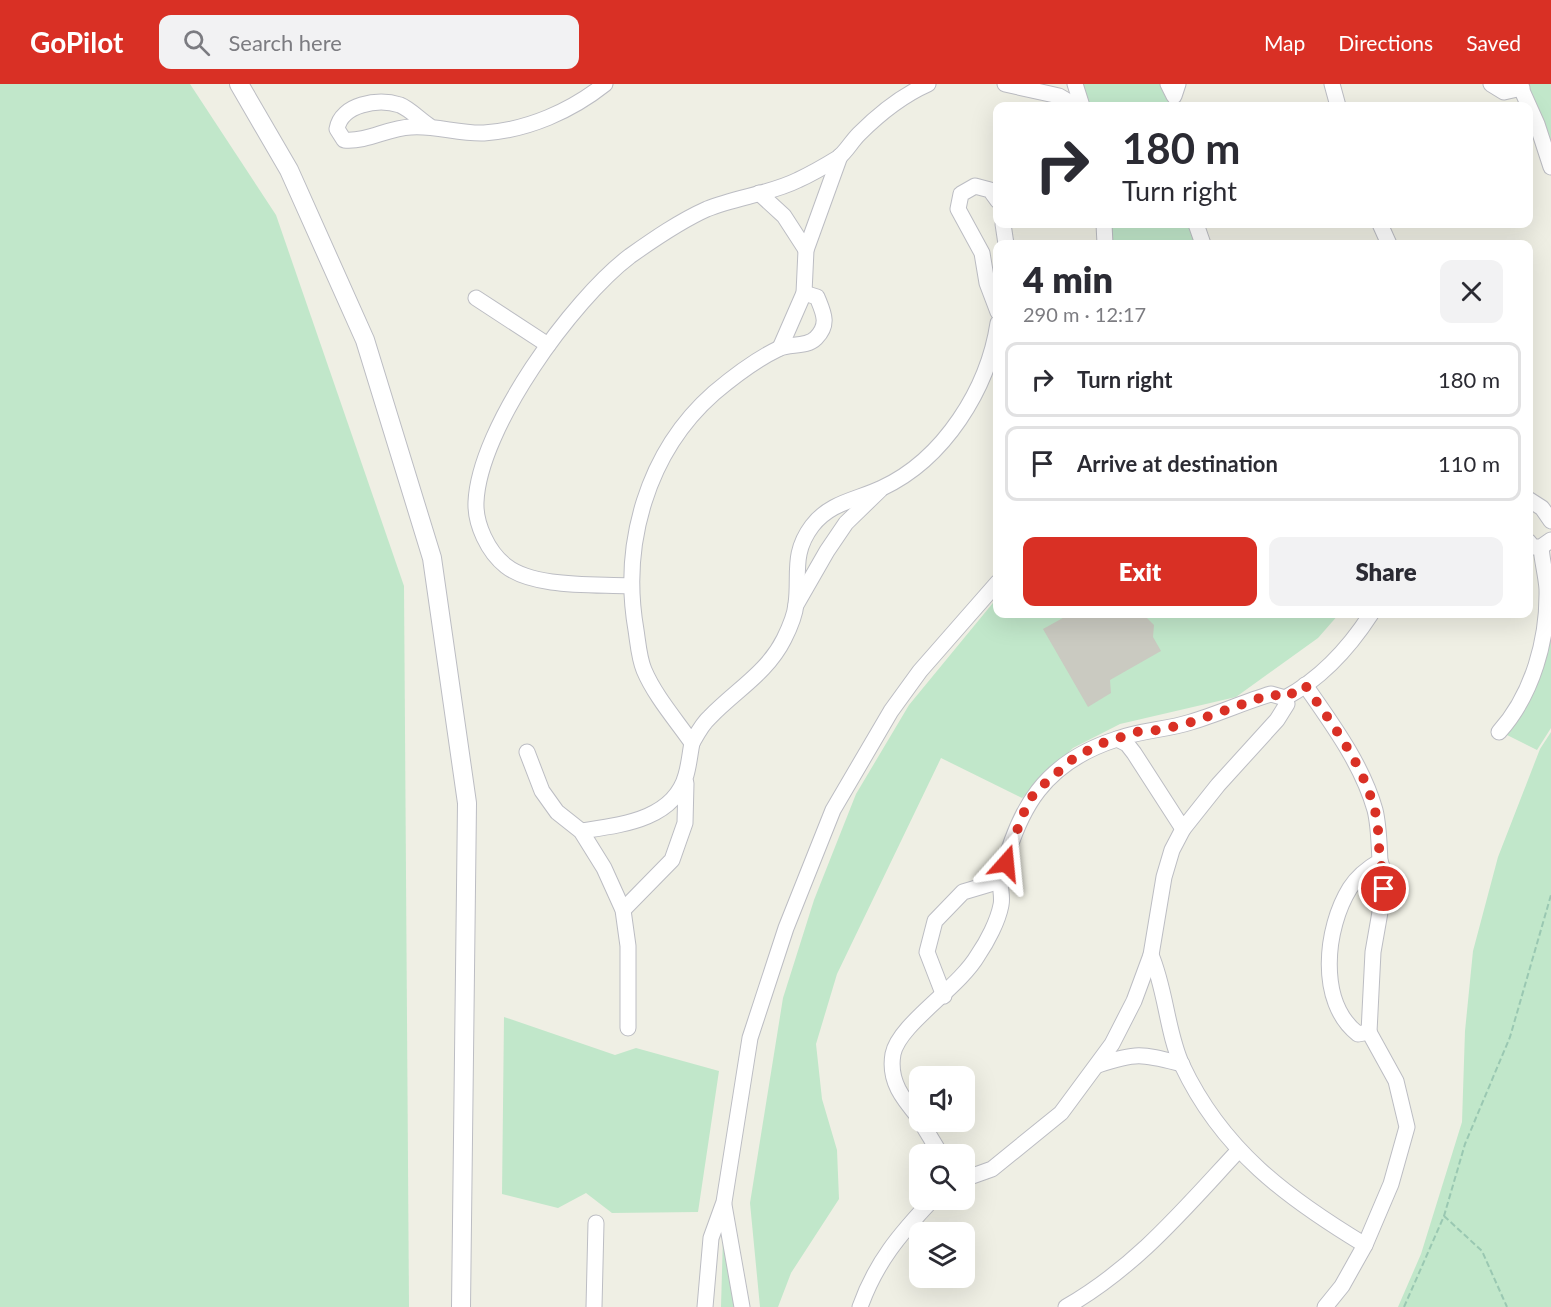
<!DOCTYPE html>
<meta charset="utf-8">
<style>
:root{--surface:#fff;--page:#f2f2f3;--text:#2b2b33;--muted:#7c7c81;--line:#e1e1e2;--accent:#d93025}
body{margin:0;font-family:Lato,sans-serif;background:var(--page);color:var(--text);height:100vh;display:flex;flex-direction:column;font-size:22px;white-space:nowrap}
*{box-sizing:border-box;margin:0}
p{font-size:20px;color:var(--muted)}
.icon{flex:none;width:33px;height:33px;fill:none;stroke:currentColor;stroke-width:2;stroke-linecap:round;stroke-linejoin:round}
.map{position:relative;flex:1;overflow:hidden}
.drawer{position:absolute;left:993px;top:156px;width:540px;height:378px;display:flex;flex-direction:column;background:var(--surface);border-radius:12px;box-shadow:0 6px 24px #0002}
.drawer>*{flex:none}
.guide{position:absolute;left:993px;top:18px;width:540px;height:126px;border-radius:12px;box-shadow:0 6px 24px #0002;background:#fff;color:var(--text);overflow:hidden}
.buttons{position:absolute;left:909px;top:982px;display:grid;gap:12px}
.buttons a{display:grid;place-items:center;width:66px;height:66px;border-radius:12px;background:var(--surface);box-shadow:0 6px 24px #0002;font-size:30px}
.pin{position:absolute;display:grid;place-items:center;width:51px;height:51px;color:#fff;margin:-26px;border:3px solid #fff;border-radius:50%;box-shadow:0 2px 6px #0007}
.me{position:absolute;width:66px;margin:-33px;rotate:18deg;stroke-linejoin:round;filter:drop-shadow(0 0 4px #0008)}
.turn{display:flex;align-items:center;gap:21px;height:126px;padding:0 30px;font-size:27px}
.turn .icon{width:78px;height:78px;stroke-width:2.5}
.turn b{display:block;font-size:42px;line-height:51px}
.round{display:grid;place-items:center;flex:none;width:63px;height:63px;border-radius:12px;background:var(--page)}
.summary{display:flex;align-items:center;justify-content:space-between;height:102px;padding:0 30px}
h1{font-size:36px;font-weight:800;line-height:45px}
.button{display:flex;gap:12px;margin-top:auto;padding:12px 30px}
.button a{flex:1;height:69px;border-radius:12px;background:var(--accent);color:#fff;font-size:24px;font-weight:800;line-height:69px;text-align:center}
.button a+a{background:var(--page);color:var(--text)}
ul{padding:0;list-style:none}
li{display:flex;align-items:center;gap:18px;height:75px;margin:0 12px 9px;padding:0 18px;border:3px solid var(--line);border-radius:12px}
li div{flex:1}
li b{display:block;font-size:22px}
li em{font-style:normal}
header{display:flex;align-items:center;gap:36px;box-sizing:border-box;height:84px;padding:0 30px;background:var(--accent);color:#fff}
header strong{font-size:28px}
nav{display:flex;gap:33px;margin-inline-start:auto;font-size:21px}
.search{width:420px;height:54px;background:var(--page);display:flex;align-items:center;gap:15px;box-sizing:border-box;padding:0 21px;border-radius:12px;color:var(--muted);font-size:22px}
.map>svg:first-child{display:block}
.green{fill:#c1e7ca}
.building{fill:#cacac1}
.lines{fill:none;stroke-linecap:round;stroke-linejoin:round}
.minor-casing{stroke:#bcbdc3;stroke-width:17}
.tertiary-casing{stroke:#bcbdc3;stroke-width:20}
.path{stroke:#9ac8b2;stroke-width:2;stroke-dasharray:6 3;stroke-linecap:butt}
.minor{stroke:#fff;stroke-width:15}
.tertiary{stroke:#fff;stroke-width:18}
.route{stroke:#d93025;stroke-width:10;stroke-dasharray:0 18}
</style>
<header>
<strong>GoPilot</strong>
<div class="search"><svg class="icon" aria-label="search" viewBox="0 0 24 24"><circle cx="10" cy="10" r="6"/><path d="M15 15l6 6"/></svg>Search here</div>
<nav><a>Map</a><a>Directions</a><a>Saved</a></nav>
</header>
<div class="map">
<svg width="1551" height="1223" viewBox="0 0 1551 1223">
<rect width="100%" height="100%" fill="#efefe4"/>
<g class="green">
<polygon points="0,0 190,0 276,131 404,502 409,1223 0,1223"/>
<polygon points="1075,0 1168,0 1175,22 1082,22"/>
<polygon points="1523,0 1551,0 1551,68"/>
<polygon points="1104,140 1196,140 1203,160 1105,160"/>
<polygon points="997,514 998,530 1339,530 1318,554 1236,613 1120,640 1073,664 1022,714 941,674 837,890 816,960 822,1015 837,1066 839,1115 791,1189 778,1223 760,1223 750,1119 783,914 814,816 856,710 909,621"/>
<polygon points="1551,533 1551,644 1537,666 1505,650"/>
<polygon points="1551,648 1551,1223 1398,1223 1421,1170 1462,1038 1465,947 1473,867 1498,773 1540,665"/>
<polygon points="504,933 615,971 636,964 719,987 698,1128 612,1129 586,1109 558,1124 502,1110"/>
<polygon points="723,1152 734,1223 721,1223"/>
</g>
<polygon class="building" points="1070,530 1143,530 1154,541 1153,553 1161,567 1110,596 1111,609 1088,623 1043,545"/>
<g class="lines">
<g class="minor-casing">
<g id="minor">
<polyline points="1005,0 1059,12 1076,22"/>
<polyline points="1075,0 1082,22"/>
<polyline points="1168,0 1174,12 1178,0"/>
<polyline points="1332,0 1338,22"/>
<polyline points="1491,0 1504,8 1522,4"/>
<polyline points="1519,0 1537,40 1551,83"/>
<path d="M 431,43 C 421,37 410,25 400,21 C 378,14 341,20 337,45 L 344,56 C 368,58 387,44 411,43 C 435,41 459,50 484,49 C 528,46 571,27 605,0"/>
<polyline points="759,109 784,132 806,166"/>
<polyline points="998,117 990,106 975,102 961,110 958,125 982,169 987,199 998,228"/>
<polyline points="1003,140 1006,160"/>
<polyline points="1104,140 1105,160"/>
<polyline points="1196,140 1203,160"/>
<polyline points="1380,140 1389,160"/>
<path d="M 804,209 L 817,213 C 823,228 830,240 816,254 C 806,264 789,259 778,265 C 755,276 733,293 714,309 C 647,368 621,460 636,546 C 638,559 639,574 644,586 C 655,612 676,636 692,659 C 697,650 702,640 710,633 C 736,606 767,589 784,555 C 789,545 795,531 796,520 C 800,491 791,470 812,442 C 830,418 857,416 882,404 C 944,375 988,305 998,239"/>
<polyline points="476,214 548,261"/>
<polyline points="780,264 804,209 806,166 840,72"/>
<polyline points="1528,415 1542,424 1551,437"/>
<polyline points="1528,457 1533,463 1541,463 1551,456"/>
<path d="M 629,502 C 594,500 534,504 506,482 C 488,468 475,440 476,418 C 479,344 572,216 630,172 C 654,155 680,137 707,125 C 736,113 770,110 798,96 C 811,90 825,82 838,74 C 846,68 851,58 859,50 C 879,30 901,12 928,0"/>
<polyline points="796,521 827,467 846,439 880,406"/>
<path d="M 1305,601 C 1332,640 1362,680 1375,726 C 1379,742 1379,761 1380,777 C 1368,784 1357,793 1350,804 C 1325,844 1317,918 1358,950 L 1369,948 L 1396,997 L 1407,1043 L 1391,1100 L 1365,1161 L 1342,1202 L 1325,1223"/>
<path d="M 1271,610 L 1285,614 L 1287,620 L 1277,636 L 1218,701 L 1183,745 L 1134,669 L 1127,660 L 1117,655 C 1142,646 1166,646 1191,638 C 1218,630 1244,618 1271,610 Z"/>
<path d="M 1285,614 C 1322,594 1349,564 1371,530"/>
<path d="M 1499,648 C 1533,610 1548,555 1547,505 C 1546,491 1542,477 1541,463"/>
<polyline points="527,668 542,707 557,728 581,747 604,784 623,826 628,862 628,944"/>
<path d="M 581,747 C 620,741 674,736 686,691 C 689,681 690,669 692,659"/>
<polyline points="623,826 672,776 685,739 686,699"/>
<path d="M 1151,871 C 1166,906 1167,949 1182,981 C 1222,1066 1287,1114 1365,1161"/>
<polyline points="944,912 927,868 935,837 963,808 1000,797"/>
<polyline points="1369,948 1373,868 1386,794 1380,777"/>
<path d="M 1098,981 C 1138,968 1142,970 1182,980"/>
<path d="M 920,1035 C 904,1016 888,998 893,970 C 899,940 959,904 978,871 C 987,858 998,837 1001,821 C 1003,812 999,803 1001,794 C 1018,723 1045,678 1117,655"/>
<polyline points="921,1038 941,1071"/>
<polyline points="964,1095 992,1085 1061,1029 1112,960 1134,917 1151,871 1164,793 1172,766 1183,745"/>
<polyline points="724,1121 742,1223"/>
<polyline points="594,1223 596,1139"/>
<polyline points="705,1223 711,1154 724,1118 750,954 786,844 833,726 891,627 920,587 998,498"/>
<path d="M 860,1223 C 876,1178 900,1150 932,1116"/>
<path d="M 1066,1223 C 1136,1183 1184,1125 1238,1067"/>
</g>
</g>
<g class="tertiary-casing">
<polyline id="tertiary" points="239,0 289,86 365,256 432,474 467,719 461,1223"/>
</g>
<g class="path">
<polyline points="1444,1132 1482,1167 1507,1223"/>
<polyline points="1404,1223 1444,1132 1465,1060 1510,953 1551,811"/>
</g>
<use href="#minor" class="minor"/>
<use href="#tertiary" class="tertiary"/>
</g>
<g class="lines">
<path class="route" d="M 1006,779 L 1022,732 L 1034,709 L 1074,674 L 1100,660 L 1140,647 L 1160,646 L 1192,638 L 1271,610 L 1285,614 L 1305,601 C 1332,640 1363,680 1375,727 C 1379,741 1378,758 1380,773 C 1381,785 1386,792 1384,805"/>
</g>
</svg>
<div class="buttons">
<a><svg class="icon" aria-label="sound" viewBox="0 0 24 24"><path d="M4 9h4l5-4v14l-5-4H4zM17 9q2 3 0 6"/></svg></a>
<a><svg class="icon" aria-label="search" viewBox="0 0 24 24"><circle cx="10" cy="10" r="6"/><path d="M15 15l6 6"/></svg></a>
<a><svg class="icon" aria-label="layers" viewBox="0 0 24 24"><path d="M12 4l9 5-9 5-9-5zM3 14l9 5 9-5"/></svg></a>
</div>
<div class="pin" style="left:1384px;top:805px;background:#d93025"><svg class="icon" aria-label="arrive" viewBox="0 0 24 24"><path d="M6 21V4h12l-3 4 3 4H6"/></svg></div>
<svg class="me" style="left:1006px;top:779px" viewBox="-20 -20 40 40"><path d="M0-17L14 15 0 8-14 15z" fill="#d93025" stroke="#fff" stroke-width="4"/></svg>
<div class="guide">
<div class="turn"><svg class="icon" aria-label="right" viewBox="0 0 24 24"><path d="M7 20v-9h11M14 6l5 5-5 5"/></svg><div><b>180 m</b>Turn right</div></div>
</div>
<section class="drawer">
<div class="summary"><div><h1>4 min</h1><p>290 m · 12:17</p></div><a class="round"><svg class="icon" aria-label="close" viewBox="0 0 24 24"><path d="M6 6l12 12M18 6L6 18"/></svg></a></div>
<ul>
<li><svg class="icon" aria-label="right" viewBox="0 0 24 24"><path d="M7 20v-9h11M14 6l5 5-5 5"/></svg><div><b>Turn right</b></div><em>180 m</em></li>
<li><svg class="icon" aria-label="arrive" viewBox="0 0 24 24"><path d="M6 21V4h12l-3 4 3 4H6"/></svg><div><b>Arrive at destination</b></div><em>110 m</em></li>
</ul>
<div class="button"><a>Exit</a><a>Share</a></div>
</section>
</div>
